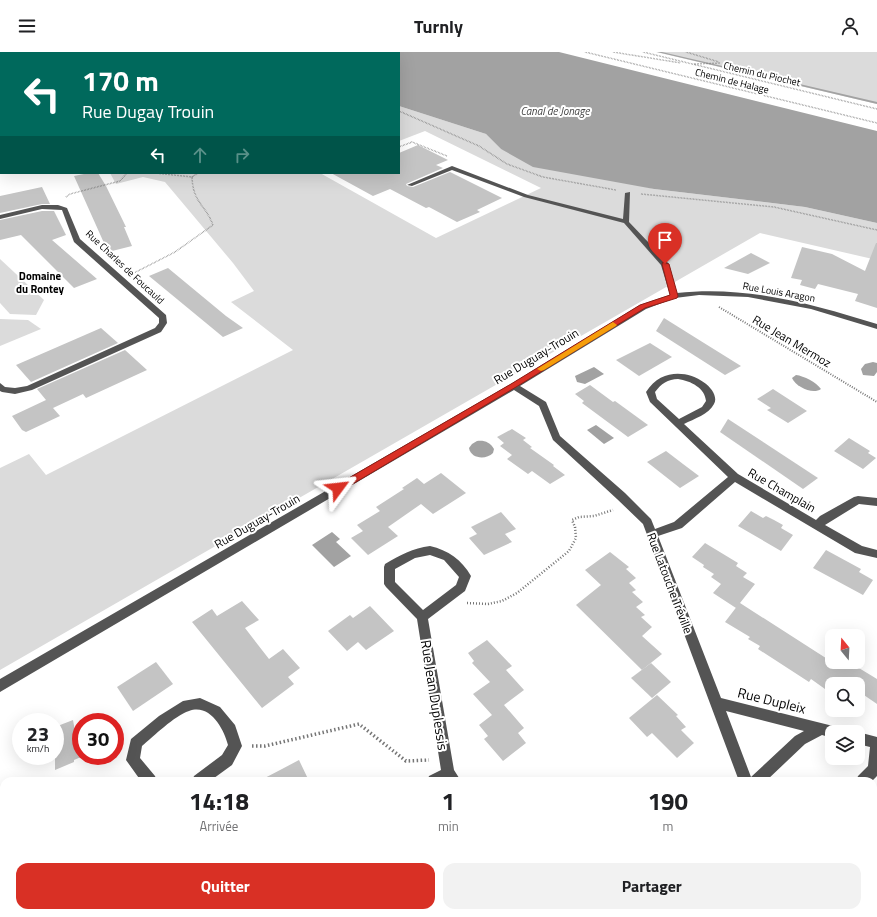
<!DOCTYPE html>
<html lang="fr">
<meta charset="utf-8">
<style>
:root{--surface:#fff;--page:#f2f2f2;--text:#202124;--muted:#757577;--accent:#d93025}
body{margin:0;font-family:"Titillium Web",sans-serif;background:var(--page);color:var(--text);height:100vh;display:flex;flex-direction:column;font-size:15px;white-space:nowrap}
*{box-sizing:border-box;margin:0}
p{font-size:13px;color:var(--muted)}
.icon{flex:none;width:22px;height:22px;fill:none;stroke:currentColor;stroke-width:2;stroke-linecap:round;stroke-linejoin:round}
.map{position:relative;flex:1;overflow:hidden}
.side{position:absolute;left:0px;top:725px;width:877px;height:140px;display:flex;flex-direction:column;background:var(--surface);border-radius:12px 12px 0 0;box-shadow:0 4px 16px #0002}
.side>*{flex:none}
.top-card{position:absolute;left:0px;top:0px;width:400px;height:122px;box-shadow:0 4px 16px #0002;background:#00695c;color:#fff;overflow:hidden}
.needle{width:26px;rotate:342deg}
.controls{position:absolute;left:825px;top:577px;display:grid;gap:8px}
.controls a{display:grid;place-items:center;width:40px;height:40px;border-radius:8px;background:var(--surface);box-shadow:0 4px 16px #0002;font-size:20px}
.speed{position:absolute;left:12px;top:661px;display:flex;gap:8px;font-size:20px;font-weight:700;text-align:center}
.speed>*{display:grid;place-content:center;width:52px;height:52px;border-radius:50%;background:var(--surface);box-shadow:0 4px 16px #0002;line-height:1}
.speed small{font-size:10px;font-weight:400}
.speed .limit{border:6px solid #d22;background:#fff;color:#111}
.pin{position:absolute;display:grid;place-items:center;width:34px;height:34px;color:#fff;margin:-41px -17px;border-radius:50% 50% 50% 0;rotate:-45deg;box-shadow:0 0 4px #0007}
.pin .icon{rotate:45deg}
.me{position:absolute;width:44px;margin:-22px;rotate:60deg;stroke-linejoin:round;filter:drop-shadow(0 0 3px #0008)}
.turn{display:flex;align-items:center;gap:14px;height:84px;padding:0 16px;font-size:18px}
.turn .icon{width:52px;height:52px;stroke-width:2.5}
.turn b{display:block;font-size:28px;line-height:34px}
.lanes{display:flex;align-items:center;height:38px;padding:0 16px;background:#0003;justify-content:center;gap:20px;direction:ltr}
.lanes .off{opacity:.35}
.eta{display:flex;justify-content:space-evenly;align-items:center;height:68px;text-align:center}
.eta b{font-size:24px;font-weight:700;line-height:28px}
.button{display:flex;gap:8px;margin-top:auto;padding:8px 16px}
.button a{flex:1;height:46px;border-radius:12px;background:var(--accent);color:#fff;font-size:16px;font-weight:700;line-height:46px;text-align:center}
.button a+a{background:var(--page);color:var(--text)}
header{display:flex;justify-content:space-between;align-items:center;height:52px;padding:0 16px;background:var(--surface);font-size:18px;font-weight:700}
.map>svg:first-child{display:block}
.green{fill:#dbdbdb}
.water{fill:#a2a2a2}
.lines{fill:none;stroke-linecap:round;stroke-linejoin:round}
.stream{fill:#a2a2a2;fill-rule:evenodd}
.building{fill:#c4c4c4}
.path-far3{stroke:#767676;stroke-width:1.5;stroke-dasharray:0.5 1;stroke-linecap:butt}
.path-far2{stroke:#767676;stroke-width:2;stroke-dasharray:1 1.5;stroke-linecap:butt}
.path-far1{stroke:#767676;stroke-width:2.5;stroke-dasharray:1 2;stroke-linecap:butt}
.path{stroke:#767676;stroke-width:3.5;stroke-dasharray:1.5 2.5;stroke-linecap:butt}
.minor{fill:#545454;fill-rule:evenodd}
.route{fill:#d93025;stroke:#8d1f18}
.slow{fill:#f59e0b}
.labels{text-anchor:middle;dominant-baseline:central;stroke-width:4;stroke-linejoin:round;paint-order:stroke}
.far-street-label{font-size:10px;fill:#000;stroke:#fff}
.far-water-label{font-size:11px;font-style:italic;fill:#434343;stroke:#fff}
.far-neighbourhood-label{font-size:11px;font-weight:bold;fill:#000;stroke:#fff}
.street-label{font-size:12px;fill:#000;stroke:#fff}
.near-street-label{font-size:14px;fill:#000;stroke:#fff}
</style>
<header><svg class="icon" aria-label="menu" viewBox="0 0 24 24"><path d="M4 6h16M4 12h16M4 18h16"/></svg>Turnly<svg class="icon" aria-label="person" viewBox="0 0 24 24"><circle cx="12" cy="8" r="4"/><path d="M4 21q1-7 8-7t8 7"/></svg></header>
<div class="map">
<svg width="877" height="865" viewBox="0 0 877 865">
<rect width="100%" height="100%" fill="#fff"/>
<g class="green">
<polygon points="656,0 877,0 877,52"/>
<polygon points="399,54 486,82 501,97 654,137 805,155 877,171 877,208 760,181 0,618 0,416 29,402 46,423 293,298 231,250 254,239 233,211 165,130 143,125 116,132 110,121 320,121 436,186 541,136 425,79 399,89"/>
<polygon points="0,207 44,248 36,263 10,262 0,251"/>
<polygon points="0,267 28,268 41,277 0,294"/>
</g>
<g class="water">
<polygon points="253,0 559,0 877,79 877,171 805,155 654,137 533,115 501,97 486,82 399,54 399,1"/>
<polygon points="873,310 877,311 877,320 874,324 863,323 861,317 865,312"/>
<polygon points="594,315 604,322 585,332 577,330 575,324"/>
<path d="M 796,323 C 804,324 816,330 821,337 C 813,343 796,335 792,326 Z"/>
<polygon points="596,373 614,386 604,392 587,378"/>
<path d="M 477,389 C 484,388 490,390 494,397 L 493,401 C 486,408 471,407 469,396 L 472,392 Z"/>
<polygon points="332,480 340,487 336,490 351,504 334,515 312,493"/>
</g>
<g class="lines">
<polygon class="stream" points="657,0 662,0 877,50 877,52"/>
</g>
<g class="building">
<polygon points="418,93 448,108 436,113 443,116 406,132 407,134 413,135 450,120 502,146 477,158 480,160 457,170 429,155 426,156 390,137 373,144 331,121 399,121 399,101"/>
<polygon points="89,121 98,121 106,134 126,175 124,175 132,194 108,200 74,124"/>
<polygon points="42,135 50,152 42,152 0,161 0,144"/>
<polygon points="42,159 54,159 66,183 52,188 97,227 74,236 21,183 0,188 0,168"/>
<polygon points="876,191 877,191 877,256 855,249 858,242 818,232 815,237 800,233 802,228 791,226 802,195 832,202 865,219"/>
<polygon points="751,201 770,211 748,222 724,216"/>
<polygon points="168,216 226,264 243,276 223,285 149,224"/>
<polygon points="664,266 704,291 741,314 725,323 656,279"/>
<polygon points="101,276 118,291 31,330 16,313"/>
<polygon points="650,291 672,305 639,324 616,308"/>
<polygon points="125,298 147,318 86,346 83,342 53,356 60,364 26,380 22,378 12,364 46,348 37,337"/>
<polygon points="590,333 613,350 615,349 648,373 628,385 582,351 584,349 575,342"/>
<polygon points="773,337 807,359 788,371 767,358 771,356 757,347"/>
<polygon points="728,367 818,426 803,437 720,380"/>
<polygon points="512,377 526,386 523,388 532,395 530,396 554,413 553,414 565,423 550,432 532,419 528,422 507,407 512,403 500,394 504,391 497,385"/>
<polygon points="849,386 870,399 868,401 876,406 863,417 834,399"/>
<polygon points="666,399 683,412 699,424 680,436 647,410"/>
<polygon points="441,421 466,441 433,462 421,452 388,475 398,484 368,503 351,486 363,479 357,473 380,459 376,455 404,437 402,436 417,426 424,432"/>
<polygon points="751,459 763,466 766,464 774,468 783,473 781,476 793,483 781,499 738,474"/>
<polygon points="501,460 516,477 505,482 512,490 484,503 469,486 477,482 471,475"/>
<polygon points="705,491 738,511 736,514 747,521 743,525 755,532 740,551 832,610 849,610 877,627 877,652 861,641 858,645 858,632 832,632 832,636 827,634 825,637 811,627 809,630 758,597 760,594 748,587 750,585 725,570 738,553 736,556 713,541 721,532 711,525 714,522 703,515 704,513 692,505"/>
<polygon points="826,498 861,517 859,520 873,528 863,543 813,516"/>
<polygon points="610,500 629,515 626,517 636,526 629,531 636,538 632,540 643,550 636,555 645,563 641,565 652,575 642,584 662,602 642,618 576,553 601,533 585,518"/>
<polygon points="242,549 259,568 245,576 269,607 283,597 300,616 288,625 294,632 262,656 192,570 212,557 217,564"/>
<polygon points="370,554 394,579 366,598 358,590 347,599 328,579 350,563 353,566"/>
<polygon points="487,588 512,614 506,618 524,638 504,653 524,676 518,681 526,691 503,709 484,687 488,684 479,673 492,663 473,642 490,630 472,611 474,609 468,601"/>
<polygon points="156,610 173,632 133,659 117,635"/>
<polygon points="651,611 671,630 652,646 631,626"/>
<polygon points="657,643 678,663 676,664 686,675 681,678 694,691 677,706 652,681 647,685 629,666"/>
<polygon points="73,668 75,679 81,676 81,705 74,708 74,710 55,718 55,675"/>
<polygon points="299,708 309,729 259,729 282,717"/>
</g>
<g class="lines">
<g class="path-far3">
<polyline points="238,0 240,1"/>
<polyline points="585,0 877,71"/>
<polyline points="613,0 681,11"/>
<polyline points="643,0 877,57"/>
<polyline points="686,0 719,10"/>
<polyline points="694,12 721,11"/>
<polyline points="399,59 479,94 507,112 543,125 616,138"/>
<polyline points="399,95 412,90 447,104"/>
<polyline points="192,125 198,121"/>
<polyline points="641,142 774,155 877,178"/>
<polyline points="66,145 70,142 120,129 127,121"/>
<path d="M 134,221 L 175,200 L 213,173 C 205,152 193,151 192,125 L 155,121"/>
</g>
<polyline class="path-far2" points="719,255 877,350"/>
<polyline class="path-far1" points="467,551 488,552 502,549 517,541 569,499 576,486 575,475 572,468 579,465 594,464 613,458"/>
<g class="path">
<polyline points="252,694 265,694 359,672 406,709 429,708"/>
<polyline points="770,861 774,865"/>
</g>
<g class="minor">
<rect x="99" y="0" width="6" height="1"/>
<rect x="0" y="84" width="1" height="4"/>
<path d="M 452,114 L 528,143 L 623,167 L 625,141 L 630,140 L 629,170 L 669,212 L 677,241 C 746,233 812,252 877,272 L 877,277 L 811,257 L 748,245 L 699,243 L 675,246 L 646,257 L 520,334 L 546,350 L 560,384 L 625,441 L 651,467 L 655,477 L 674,470 L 728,425 L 650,350 L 646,340 C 671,301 724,334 714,352 C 709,362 694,367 684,372 L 738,422 L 816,468 L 820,464 L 854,445 L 858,444 L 877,446 L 877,454 L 859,452 L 825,473 L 862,494 L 877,498 L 877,506 L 855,501 L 735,430 L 682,476 L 658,484 L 721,646 L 833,674 L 838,676 L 839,680 L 832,680 L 832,686 L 822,683 L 805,692 L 766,729 L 739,729 L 643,472 L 617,447 L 553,388 L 539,354 L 514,338 L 0,640 L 0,627 L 511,332 L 640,253 L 670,243 L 661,213 L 624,171 L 524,145 L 452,118 L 412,134 L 407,133 ZM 678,327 C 691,329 705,336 706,349 L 702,355 L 679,367 L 657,347 L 655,340 C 661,332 668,327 678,327 ZM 726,659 L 804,679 L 795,684 L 751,725 Z"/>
<polygon points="42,153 58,153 67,156 80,187 166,263 167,271 161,280 32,338 15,342 2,340 0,339 0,331 5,335 15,336 27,334 155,276 159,271 159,266 74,190 62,158 42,157 0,167 0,163"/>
<path d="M 430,494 C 448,498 462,508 471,524 L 465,539 L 428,567 L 454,718 L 461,729 L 427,729 L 429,724 L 441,718 L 417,567 L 386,535 L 384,532 L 384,515 L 385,512 C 400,503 413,496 430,494 ZM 430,503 L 444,508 L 459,525 L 456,533 L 423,558 L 395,530 L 395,517 L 415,506 Z"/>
<path d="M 200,646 L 220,655 L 235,673 L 242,694 L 232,713 L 210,729 L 192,729 L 194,724 L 222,703 L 228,693 C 224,677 210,651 189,659 C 174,664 154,684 142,694 L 140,706 L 155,724 L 157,729 L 141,729 L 126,708 L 131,687 L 159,664 L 183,649 Z"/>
<polygon points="857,680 858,680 877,685 877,724 872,729 856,729 858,724 868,714 870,695 858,692"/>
<rect x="239" y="861" width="16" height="4"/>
<polygon points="548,861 565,861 567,865 550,865"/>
<polygon points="639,861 657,861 655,865 637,865"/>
</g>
</g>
<polygon class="route" points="663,210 669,212 678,244 677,246 645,256 516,335 341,439 335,439 333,436 335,434 511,332 640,253 670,243 662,212"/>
<polygon class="slow" points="613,270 617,273 616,274 544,318 541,319 537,317"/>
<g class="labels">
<g class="far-street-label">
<text transform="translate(762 22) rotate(13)">Chemin du Piochet</text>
<text transform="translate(732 29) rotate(14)">Chemin de Halage</text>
<text transform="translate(125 215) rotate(43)">Rue Charles de Foucauld</text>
<text transform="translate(779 240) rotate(10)">Rue Louis Aragon</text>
</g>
<g class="far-water-label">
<text x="555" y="59">Canal de Jonage</text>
</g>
<g class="far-neighbourhood-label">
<text x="40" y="224">Domaine<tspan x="40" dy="13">du Rontey</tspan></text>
</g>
<g class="street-label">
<text transform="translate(792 289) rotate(31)">Rue Jean Mermoz</text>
<text transform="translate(536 304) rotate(-31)">Rue Duguay-Trouin</text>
<text transform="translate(782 438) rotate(30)">Rue Champlain</text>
<text transform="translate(257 469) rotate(-30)">Rue Duguay-Trouin</text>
<text transform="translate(670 531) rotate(69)">Rue Latouche Tréville</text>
</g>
<g class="near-street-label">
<text transform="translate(435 643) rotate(81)">Rue Jean Duplessis</text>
<text transform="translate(772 648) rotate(14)">Rue Dupleix</text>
</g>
</g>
</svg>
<div class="controls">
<a><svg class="needle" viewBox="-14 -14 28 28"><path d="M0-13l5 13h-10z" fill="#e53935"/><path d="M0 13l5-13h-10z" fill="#757577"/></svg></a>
<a><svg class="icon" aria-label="search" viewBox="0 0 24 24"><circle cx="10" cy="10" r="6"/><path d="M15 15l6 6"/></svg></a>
<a><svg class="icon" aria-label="layers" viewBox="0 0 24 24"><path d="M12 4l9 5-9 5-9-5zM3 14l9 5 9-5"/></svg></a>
</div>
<div class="speed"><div>23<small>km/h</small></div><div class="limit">30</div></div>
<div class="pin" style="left:665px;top:212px;background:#d93025"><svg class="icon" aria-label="arrive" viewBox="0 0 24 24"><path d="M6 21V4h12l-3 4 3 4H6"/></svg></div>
<svg class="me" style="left:338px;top:436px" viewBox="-20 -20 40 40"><path d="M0-17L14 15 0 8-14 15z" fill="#d93025" stroke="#fff" stroke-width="4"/></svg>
<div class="top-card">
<div class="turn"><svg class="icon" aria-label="left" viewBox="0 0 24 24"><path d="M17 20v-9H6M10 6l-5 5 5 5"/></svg><div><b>170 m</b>Rue Dugay Trouin</div></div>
<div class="lanes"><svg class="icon" aria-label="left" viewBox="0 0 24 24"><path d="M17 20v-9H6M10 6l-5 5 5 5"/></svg><svg class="icon off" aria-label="ahead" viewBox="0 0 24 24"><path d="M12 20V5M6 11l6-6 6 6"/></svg><svg class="icon off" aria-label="right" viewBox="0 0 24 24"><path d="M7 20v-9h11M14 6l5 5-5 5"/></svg></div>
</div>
<section class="side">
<div class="eta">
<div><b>14:18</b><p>Arrivée</p></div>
<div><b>1</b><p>min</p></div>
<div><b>190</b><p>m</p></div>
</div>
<div class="button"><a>Quitter</a><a>Partager</a></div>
</section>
</div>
